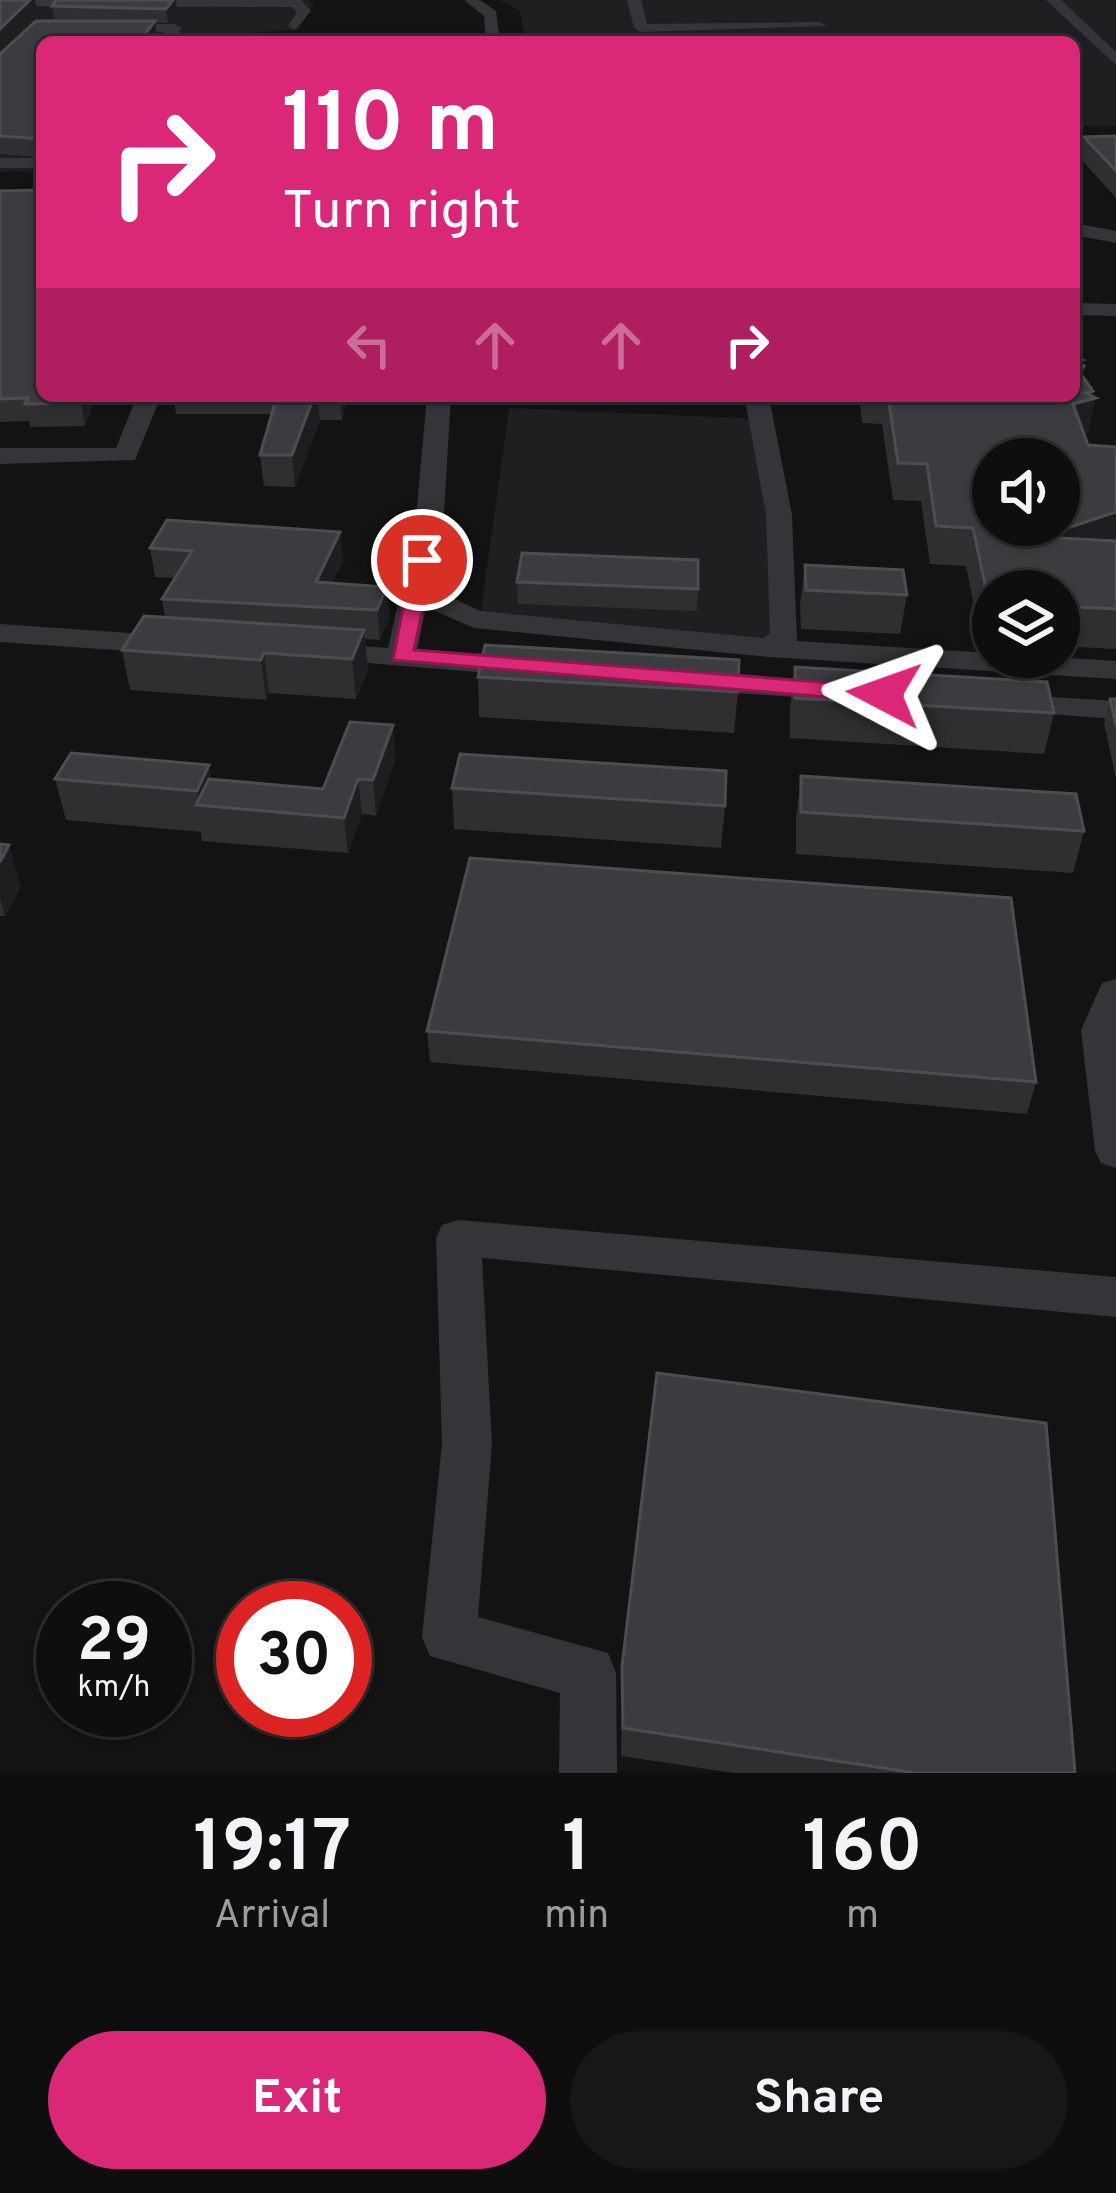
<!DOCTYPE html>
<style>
:root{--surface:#0e0e0f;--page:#171718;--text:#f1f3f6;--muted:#9b9c9e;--line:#2e2e2f;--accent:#db2777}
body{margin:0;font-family:Overpass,sans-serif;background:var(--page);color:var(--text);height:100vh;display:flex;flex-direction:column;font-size:45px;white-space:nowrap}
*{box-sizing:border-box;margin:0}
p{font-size:39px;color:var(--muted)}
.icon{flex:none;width:66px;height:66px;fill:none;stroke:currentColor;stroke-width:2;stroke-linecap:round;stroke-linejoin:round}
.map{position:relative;height:1773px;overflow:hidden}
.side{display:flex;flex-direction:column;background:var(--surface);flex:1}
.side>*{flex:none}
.top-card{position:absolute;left:36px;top:36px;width:1044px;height:366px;border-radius:18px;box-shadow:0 3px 9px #0004,0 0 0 3px var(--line);background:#db2777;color:#fff;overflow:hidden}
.buttons{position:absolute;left:972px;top:438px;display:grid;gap:24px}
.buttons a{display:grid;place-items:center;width:108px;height:108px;border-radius:50%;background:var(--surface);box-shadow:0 3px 9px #0004,0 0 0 3px var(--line);font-size:60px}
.speed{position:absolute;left:36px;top:1581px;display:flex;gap:24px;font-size:60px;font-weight:700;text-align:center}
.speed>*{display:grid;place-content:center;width:156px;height:156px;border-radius:50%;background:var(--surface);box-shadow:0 3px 9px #0004,0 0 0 3px var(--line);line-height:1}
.speed small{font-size:30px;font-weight:400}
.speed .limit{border:18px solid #d22;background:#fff;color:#111}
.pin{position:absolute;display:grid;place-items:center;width:102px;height:102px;color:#fff;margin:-51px;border:6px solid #fff;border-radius:50%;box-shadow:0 3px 12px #0007}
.me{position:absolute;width:132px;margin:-66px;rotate:274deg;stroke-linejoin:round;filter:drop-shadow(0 0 9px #0008)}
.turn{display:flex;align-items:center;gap:42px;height:252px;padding:0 48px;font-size:54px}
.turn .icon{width:156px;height:156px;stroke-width:2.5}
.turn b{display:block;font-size:84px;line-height:102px}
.lanes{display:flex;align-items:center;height:114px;padding:0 48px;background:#0003;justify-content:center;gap:60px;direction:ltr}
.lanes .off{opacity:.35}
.eta{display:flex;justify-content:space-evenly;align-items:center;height:204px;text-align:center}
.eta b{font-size:72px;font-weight:700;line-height:84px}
.action{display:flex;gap:24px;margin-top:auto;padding:24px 48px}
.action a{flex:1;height:138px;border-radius:72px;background:var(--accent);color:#fff;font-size:48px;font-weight:700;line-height:138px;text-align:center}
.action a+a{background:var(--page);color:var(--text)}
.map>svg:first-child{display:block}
.built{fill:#1f1f21}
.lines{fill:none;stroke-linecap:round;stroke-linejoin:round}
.minor{fill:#343539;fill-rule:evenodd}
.wall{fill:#2f2f32}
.shaded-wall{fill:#1e1e20}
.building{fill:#3b3c40;stroke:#4c4d52;stroke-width:3;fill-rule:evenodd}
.route{fill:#db2777;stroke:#8e194d;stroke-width:3}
</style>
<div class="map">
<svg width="1116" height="1773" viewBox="0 0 1116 1773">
<rect width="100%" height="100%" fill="#131314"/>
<g class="built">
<polygon points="0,0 309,0 313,5 298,30 189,37 185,42 42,42 42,171 0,172"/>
<polygon points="500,0 1116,0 1116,126 1074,126 1074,42 526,42 520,11"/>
<polygon points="509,408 758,419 776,632 755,641 481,612"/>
</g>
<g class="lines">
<g class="minor">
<polygon points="0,0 301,0 311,11 295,30 288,26 297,12 292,7 0,6"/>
<polygon points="464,0 480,0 496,11 500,42 486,42 484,16"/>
<polygon points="627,0 641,0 647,24 820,22 827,26 641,32 634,28"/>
<polygon points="1046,0 1061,0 1116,52 1116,65"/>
<polygon points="111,24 175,24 182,28 173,42 159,42 165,32 106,31"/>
<rect x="0" y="158" width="42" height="10"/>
<polygon points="1074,223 1116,231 1116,243 1074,235"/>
<polygon points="1074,303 1116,304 1116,316 1074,315"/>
<polygon points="137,396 161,396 135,460 0,464 0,448 116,448"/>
<polygon points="427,396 451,396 443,529 430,587 480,611 763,638 770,633 766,515 745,399 777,396 770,402 792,515 797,641 1116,661 1116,679 769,657 474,628 426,607 417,650 526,658 541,667 526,676 307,658 303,652 307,646 318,643 388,648 415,529"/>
<polygon points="0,624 173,636 188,645 173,654 0,642"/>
<polygon points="689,673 837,682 853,691 837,700 678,689 674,682 678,675"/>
<polygon points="1006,694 1116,701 1116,719 995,710 990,703 995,696"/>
<polygon points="1116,979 1116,1168 1101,1163 1095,1151 1081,1030 1102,983"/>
<polygon points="458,1220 1116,1277 1116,1317 482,1258 492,1444 478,1617 608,1653 616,1673 617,1773 559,1773 560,1693 430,1656 422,1637 442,1444 436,1238 442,1225"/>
</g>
</g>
<g class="wall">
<polygon points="56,0 177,11 168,23 155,23 157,37 153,42 42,42 42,157 0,154 0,54 55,20 52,6"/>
<polygon points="1116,136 1116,198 1080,158 1084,137"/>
<polygon points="0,191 42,396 96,396 85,426 30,427 29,421 0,422"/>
<polygon points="1082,360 1082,376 1093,391 1088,433 1084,434 1088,445 1116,447 1116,649 1059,646 1059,591 993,591 993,643 981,642 966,566 930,564 921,501 893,500 882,424 862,423 859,396 1074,396"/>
<polygon points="173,396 348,396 342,420 320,420 295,487 264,486 260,455 272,414 176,414"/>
<polygon points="340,532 343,561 332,583 390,616 380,640 365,639 368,670 356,699 269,693 266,700 130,690 122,650 165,617 162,599 175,578 155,577 150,548"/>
<polygon points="805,565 907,595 900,634 801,629 800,604"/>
<polygon points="517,582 698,589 697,611 518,604"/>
<polygon points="795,667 1054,713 1044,754 790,738 790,707"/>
<polygon points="478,677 738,692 734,733 479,717"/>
<polygon points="1110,699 1116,699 1116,779 1104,723"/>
<polygon points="393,725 395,760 376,816 362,814 348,853 202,841 201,832 66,820 55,779 212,779 323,789"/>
<polygon points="801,776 1084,831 1073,873 796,854 796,818"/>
<polygon points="452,788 725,806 721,848 454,829"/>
<polygon points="0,844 21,887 5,916 0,916"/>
<polygon points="427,1031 1036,1082 1027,1114 430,1062"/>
<polygon points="622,1666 1075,1773 734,1773 621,1756"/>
</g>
<g class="shaded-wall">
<polygon points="30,0 35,0 37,10 0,49 0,29"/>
<polygon points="173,0 176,0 177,11 168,23 166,9"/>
<polygon points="155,21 157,37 153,42 139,42"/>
<polygon points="1084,366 1077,401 1086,393 1093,391 1091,399 1096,398 1088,433 1066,440 1080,373"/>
<polygon points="83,396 96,396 85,426 81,403"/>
<polygon points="314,396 317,396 320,420 295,487 292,455"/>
<polygon points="340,396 348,396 342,420"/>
<polygon points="1116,512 1116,546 1040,537"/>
<polygon points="340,532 343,561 321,607 316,582"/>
<polygon points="387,587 390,616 380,640 377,610"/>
<polygon points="364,630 368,670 356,699 352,659"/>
<polygon points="264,653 269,693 266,700 261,660"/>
<polygon points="393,725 395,760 376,816 373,780"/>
<polygon points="209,765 216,806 200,805 197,791"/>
<polygon points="358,779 362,814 348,853 344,818"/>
<polygon points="9,845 21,887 5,916 0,898 0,862"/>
</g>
<g class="building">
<polygon points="0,0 30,0 0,29"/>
<polygon points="56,0 173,0 166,9 52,6"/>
<polygon points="36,21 155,21 139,42 42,42 42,139 0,136 0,54"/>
<polygon points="1116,136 1116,171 1084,137"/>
<polygon points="42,190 42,396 83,396 81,403 25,404 28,398 0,399 0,191"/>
<path d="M 1074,357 L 1082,360 L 1076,362 L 1084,366 L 1080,373 L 1093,391 L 1086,393 L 1096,398 L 1073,404 L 1088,445 L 1116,447 L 1116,512 L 1040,537 L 1116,541 L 1116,609 L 1059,606 L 1059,591 L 993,591 L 993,603 L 989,603 L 973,528 L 936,526 L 927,464 L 898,463 L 888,396 L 1074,396 ZM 993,459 L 1059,459 L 1059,525 L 993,525 Z"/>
<polygon points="277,396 314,396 292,455 260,455"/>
<polygon points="167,520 340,532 316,582 387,587 377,610 162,599 192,551 150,548"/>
<polygon points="522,553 698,560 698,589 517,582"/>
<polygon points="805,565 903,570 907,595 806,590"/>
<polygon points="144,616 364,630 352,659 264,653 261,660 122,650"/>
<polygon points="485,645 739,660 738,692 478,677"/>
<polygon points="795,667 1047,682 1054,713 795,698"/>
<polygon points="1110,699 1116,699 1116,726"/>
<polygon points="350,722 393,725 373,780 358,779 344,818 196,805 209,779 323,789"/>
<polygon points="71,753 209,765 197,791 55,779"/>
<polygon points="460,754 726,771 725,806 452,788"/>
<polygon points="801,776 1076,794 1084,831 801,812"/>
<polygon points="0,844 9,845 0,862"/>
<polygon points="470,858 1011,898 1036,1082 427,1031"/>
<polygon points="657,1373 1046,1423 1075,1773 915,1773 623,1728 622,1666"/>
</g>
<polygon class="route" points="422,553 433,560 414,650 884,687 896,694 884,702 393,660 412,560"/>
</svg>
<div class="buttons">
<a><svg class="icon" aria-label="sound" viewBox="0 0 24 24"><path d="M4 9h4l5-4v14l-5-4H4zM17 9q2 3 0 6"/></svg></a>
<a><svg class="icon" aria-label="layers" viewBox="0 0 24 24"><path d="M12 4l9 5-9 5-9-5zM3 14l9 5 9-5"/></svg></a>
</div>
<div class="speed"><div>29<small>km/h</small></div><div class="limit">30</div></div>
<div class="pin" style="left:422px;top:560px;background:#d93025"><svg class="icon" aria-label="arrive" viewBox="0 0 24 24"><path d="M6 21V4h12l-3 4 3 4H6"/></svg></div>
<svg class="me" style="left:884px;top:694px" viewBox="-20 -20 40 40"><path d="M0-17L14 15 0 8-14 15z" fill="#db2777" stroke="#fff" stroke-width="4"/></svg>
<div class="top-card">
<div class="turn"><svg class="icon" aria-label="right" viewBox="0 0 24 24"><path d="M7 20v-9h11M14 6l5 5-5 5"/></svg><div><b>110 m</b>Turn right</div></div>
<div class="lanes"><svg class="icon off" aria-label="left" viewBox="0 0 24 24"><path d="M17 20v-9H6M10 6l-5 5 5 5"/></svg><svg class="icon off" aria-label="ahead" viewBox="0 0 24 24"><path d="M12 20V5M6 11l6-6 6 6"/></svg><svg class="icon off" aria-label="ahead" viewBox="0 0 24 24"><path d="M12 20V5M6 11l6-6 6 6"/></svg><svg class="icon" aria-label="right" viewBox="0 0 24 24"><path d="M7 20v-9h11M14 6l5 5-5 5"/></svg></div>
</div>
</div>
<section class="side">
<div class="eta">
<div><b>19:17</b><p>Arrival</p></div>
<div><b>1</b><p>min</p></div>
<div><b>160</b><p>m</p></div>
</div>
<div class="action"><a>Exit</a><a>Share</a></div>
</section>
